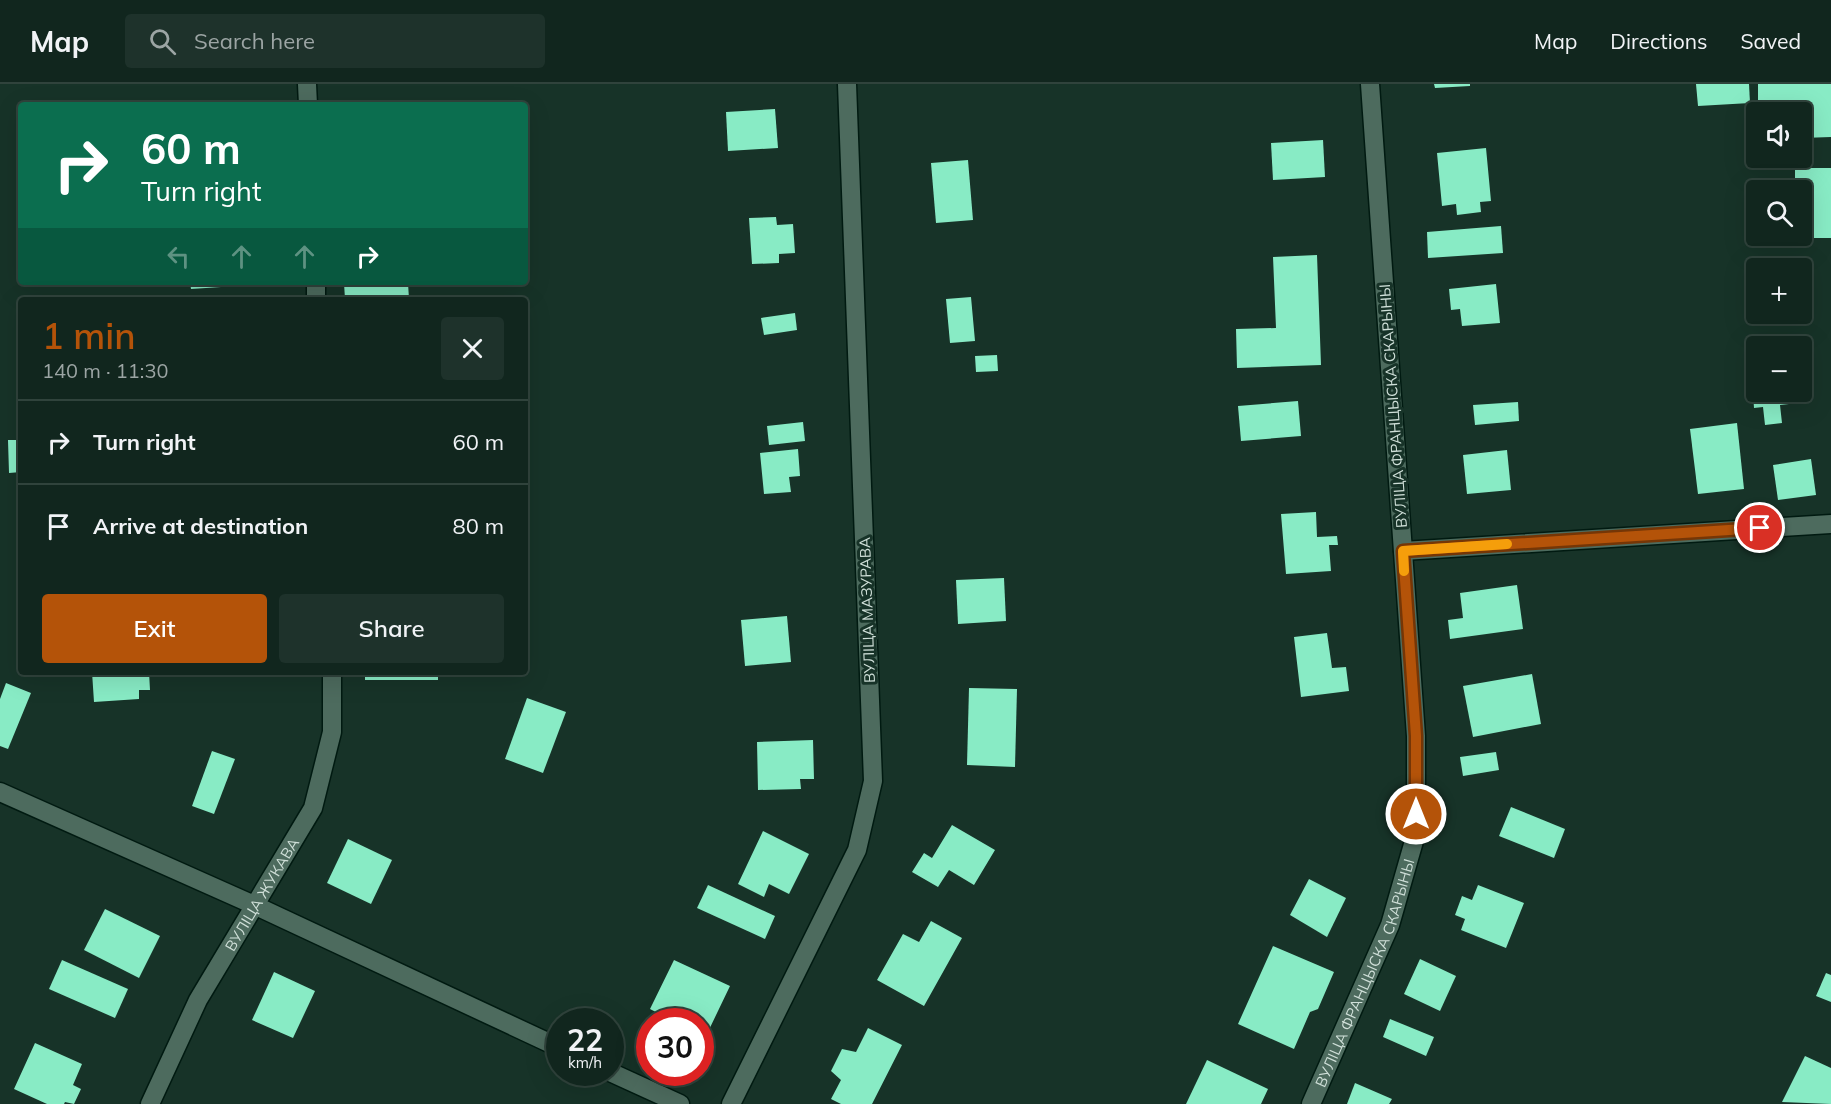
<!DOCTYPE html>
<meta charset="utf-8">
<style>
:root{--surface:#11261e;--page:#1e322b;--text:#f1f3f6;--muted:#9ca5a4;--line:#30433c;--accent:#b45309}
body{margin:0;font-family:Mulish,sans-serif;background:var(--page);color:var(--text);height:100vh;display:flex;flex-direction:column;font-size:22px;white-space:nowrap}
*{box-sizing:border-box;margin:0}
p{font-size:20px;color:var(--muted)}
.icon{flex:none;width:33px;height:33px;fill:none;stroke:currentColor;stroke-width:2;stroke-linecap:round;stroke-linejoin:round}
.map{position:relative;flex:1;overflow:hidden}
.drawer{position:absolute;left:18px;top:213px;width:510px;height:378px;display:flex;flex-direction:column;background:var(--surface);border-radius:6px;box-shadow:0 6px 24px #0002,0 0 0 2px var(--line)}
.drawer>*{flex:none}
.hud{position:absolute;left:18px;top:18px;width:510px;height:183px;border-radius:6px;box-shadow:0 6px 24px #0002,0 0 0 2px var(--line);background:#0b6e4f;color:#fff;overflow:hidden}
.fabs{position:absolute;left:1746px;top:18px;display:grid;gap:12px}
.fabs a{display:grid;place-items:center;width:66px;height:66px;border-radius:6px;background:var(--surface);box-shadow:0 6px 24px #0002,0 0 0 2px var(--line);font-size:30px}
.speed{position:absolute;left:546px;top:924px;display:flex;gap:12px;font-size:30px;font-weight:700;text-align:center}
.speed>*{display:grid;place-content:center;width:78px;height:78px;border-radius:50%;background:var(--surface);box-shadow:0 6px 24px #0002,0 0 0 2px var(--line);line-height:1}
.speed small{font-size:15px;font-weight:400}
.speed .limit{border:9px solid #d22;background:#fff;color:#111}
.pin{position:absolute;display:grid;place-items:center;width:51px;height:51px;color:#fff;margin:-26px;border:3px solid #fff;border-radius:50%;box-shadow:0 2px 6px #0007}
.me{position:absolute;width:66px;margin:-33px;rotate:0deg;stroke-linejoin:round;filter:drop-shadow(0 0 4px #0008)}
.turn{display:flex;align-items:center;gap:21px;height:126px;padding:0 24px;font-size:27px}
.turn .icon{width:78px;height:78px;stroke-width:2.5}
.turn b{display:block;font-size:42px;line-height:51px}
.lanes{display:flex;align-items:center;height:57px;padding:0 24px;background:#0003;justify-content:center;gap:30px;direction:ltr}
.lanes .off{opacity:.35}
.round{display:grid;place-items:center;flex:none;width:63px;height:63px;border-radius:6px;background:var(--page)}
.head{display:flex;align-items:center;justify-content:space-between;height:102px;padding:0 24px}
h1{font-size:36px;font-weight:600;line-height:45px;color:var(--accent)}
.button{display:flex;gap:12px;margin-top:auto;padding:12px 24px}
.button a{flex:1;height:69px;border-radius:6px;background:var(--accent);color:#fff;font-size:24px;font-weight:600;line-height:69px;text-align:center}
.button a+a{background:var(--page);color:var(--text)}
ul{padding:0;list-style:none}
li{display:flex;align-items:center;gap:18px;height:84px;padding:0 24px;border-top:2px solid var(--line)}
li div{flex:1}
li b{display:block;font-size:22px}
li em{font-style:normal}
header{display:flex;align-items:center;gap:36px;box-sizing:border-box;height:84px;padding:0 30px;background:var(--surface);border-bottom:2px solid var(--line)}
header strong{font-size:28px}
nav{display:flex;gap:33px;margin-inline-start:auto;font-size:21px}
.search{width:420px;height:54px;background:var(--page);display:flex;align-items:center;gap:15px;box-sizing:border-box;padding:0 21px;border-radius:6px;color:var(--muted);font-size:22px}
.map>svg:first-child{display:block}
.building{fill:#88ebc5}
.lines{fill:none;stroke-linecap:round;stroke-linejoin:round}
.minor-casing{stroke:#001a11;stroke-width:21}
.minor{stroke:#4d6b5e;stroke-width:18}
.route-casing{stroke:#753606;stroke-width:15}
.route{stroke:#b45309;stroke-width:10}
.slow{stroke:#f59e0b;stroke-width:10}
.labels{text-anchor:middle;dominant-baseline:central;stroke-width:6;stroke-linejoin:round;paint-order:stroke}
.street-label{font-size:15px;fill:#cfdfd8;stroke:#173328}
</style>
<header>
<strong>Map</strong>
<div class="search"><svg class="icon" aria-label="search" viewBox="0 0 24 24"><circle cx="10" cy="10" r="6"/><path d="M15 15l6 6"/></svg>Search here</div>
<nav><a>Map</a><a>Directions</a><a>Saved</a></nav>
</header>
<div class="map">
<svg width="1831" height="1020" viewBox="0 0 1831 1020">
<rect width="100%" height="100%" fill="#173328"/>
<g class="building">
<polygon points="1434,0 1470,0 1470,2 1435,4"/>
<polygon points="1696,0 1749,0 1750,19 1698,22"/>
<polygon points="1758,0 1831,0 1831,53 1802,54 1802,28 1791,28 1791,26 1758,26"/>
<polygon points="775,25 778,64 728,67 726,28"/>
<polygon points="1323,56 1325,93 1273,96 1271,59"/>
<polygon points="1486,64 1491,117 1480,118 1481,128 1457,131 1456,120 1442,122 1437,69"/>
<polygon points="968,76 973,136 936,139 931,79"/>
<polygon points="1795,84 1831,84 1831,154 1796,154 1796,152 1802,152 1802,106 1795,106"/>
<polygon points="776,133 777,141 793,140 795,169 779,170 779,179 752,180 749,134"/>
<polygon points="1501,142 1503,169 1428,174 1427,148"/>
<polygon points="1317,171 1321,281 1237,284 1236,245 1276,244 1273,173"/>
<polygon points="190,198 236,198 236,202 191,205"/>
<polygon points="344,198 408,198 409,216 345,216"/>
<polygon points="1496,200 1500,239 1462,242 1460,225 1451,226 1449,205"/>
<polygon points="971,213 975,257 950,259 946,215"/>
<polygon points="795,229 797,246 764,251 761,234"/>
<polygon points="997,271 998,287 976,288 975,272"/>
<polygon points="1767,308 1787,308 1789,320 1780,321 1782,339 1765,341 1763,323 1754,324 1753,309"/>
<polygon points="1298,317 1301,352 1241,357 1238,322"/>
<polygon points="1518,318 1519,337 1475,341 1473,321"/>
<polygon points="803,338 805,357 769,361 767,342"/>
<polygon points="1737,339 1744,405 1698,410 1690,345"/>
<polygon points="8,356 21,356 21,388 9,389"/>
<polygon points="798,365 800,392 789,393 791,408 764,410 760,369"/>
<polygon points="1507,366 1511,406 1467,410 1463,371"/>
<polygon points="1811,375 1816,411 1778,416 1773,381"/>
<polygon points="1316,428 1317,453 1337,452 1338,461 1329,461 1331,487 1286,490 1281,430"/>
<polygon points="1004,494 1006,537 958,540 956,496"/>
<polygon points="1517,501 1523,545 1450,555 1448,536 1463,534 1460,509"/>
<polygon points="787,532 791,578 745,582 741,536"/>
<polygon points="1327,549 1332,584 1346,583 1349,607 1301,613 1294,553"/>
<polygon points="92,588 149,588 150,606 139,606 139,615 94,618"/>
<rect x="365" y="588" width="73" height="8"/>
<polygon points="1532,590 1541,640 1473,653 1463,602"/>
<polygon points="6,599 31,609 8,665 0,662 0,615"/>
<polygon points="969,604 1017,605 1015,683 967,681"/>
<polygon points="527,614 566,628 543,689 505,675"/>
<polygon points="813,656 814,695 800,695 801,705 758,706 757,658"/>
<polygon points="212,667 235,675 214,730 192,722"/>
<polygon points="1496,668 1499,686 1463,692 1460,673"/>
<polygon points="1511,723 1565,745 1554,774 1499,752"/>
<polygon points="952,741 995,766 974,801 949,786 938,803 912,788 924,769 932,774"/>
<polygon points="763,747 809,770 789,810 769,800 764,813 738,800"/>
<polygon points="348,755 392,776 371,820 327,799"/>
<polygon points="1309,795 1346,814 1327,853 1290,831"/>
<polygon points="708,801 775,832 765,855 697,824"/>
<polygon points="1478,801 1524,819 1506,864 1461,846 1465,835 1455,831 1462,812 1472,816"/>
<polygon points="105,825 160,852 139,894 84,866"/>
<polygon points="931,837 962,854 924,922 877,896 903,850 919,858"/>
<polygon points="1273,862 1334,888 1318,925 1310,928 1294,965 1238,940"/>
<polygon points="1420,875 1456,892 1440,927 1404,910"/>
<polygon points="62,876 128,905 115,934 49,905"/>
<polygon points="674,876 730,902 706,952 700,949 700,938 675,938 650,925"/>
<polygon points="274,888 315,907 293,954 252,936"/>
<polygon points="1826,889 1831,891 1831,918 1816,912"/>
<polygon points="1390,935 1434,953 1426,972 1383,953"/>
<polygon points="868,944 902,961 872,1020 841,1020 831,1015 841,996 831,987 842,965 856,968"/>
<polygon points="35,959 82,980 73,1001 81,1005 74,1020 65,1018 64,1020 47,1020 14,1005"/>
<polygon points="1805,972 1831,984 1831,1020 1782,1018"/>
<polygon points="1207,976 1268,1005 1261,1020 1186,1020"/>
<polygon points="1355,999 1392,1015 1389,1020 1347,1020"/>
</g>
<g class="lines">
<g class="minor-casing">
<g id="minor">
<polyline points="307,0 308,21"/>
<polyline points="316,198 316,216"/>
<polyline points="1403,467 1831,440"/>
<polyline points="0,708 254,821 560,964"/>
<polyline points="610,988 680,1020"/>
<path id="s1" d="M 150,1020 L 198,916 L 313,724 L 332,648 L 332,588"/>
<polyline points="731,1020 857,766 873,697 847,0"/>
<path id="s2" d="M 1311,1020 L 1390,841 L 1416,750 L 1416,652 L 1370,0"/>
</g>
</g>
<use href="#minor" class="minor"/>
</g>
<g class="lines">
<g class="route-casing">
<polyline id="route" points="1416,730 1416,652 1403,467 1760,444"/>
</g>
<use href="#route" class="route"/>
<polyline class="slow" points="1404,487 1403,467 1507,460"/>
</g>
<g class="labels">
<g class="street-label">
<text transform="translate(1393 322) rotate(-94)">ВУЛІЦА ФРАНЦЫСКА СКАРЫНЫ</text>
<text transform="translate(867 526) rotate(-92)">ВУЛІЦА МАЗУРАВА</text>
<text stroke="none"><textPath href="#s1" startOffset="238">ВУЛІЦА ЖУКАВА</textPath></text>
<text stroke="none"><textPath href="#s2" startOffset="142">ВУЛІЦА ФРАНЦЫСКА СКАРЫНЫ</textPath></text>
</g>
</g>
</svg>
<div class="fabs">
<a><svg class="icon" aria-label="sound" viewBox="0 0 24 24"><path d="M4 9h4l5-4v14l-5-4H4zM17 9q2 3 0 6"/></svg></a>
<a><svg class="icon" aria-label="search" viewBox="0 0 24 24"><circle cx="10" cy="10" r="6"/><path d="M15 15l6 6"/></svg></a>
<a>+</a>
<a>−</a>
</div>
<div class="speed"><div>22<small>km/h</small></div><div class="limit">30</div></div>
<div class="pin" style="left:1760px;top:444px;background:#d93025"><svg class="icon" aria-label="arrive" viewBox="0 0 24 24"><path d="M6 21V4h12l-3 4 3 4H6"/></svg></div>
<svg class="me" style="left:1416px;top:730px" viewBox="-20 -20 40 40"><circle r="17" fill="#b45309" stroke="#fff" stroke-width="3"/><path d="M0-11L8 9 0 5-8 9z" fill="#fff"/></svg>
<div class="hud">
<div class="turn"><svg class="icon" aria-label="right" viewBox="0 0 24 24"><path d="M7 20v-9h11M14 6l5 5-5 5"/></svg><div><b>60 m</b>Turn right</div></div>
<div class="lanes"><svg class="icon off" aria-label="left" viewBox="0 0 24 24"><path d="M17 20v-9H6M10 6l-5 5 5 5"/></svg><svg class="icon off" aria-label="ahead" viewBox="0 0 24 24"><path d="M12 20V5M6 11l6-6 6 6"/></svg><svg class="icon off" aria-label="ahead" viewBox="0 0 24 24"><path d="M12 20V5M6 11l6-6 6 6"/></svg><svg class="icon" aria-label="right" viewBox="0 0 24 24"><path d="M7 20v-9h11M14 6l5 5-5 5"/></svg></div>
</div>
<section class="drawer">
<div class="head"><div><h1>1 min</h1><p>140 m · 11:30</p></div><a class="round"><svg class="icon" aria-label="close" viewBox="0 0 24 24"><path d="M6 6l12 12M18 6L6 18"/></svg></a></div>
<ul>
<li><svg class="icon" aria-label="right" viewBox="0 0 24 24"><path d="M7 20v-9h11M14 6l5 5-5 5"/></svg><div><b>Turn right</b></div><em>60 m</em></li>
<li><svg class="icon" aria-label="arrive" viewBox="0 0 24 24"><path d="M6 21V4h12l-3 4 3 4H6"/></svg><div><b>Arrive at destination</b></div><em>80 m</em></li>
</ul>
<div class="button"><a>Exit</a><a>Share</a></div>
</section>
</div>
